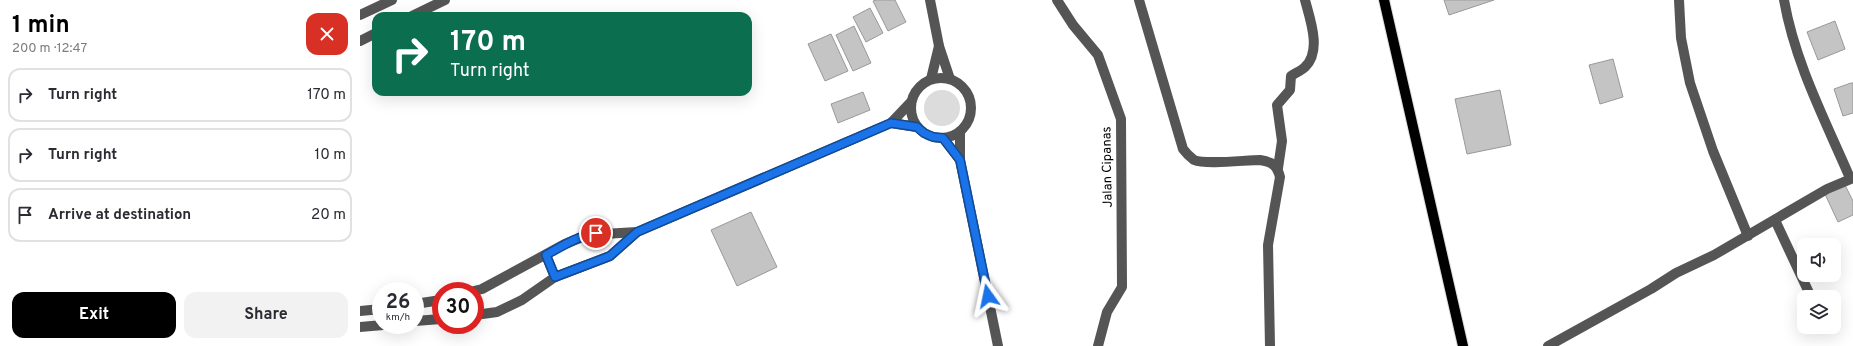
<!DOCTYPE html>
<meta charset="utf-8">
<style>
:root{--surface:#fff;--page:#f2f2f3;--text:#2b2b33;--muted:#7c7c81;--line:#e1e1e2;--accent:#000}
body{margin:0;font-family:Overpass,sans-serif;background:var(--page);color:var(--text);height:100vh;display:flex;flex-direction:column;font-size:15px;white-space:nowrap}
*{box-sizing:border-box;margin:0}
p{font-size:13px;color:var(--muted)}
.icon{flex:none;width:22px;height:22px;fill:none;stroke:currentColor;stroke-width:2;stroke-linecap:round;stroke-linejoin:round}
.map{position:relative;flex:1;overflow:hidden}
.details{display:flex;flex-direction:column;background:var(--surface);width:360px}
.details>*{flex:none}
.banner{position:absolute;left:12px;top:12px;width:380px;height:84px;border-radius:12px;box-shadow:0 4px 16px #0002;background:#0b6e4f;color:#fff;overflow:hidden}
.controls{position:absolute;left:1437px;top:238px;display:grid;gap:8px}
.controls a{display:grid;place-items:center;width:44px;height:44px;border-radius:8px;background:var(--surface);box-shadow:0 4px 16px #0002;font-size:20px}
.speed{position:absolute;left:12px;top:282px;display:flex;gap:8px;font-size:20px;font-weight:700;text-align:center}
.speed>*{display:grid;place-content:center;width:52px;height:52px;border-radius:50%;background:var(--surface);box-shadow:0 4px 16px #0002;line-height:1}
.speed small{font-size:10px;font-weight:400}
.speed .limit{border:6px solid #d22;background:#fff;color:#111}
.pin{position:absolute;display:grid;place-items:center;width:34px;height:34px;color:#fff;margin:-17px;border:2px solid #fff;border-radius:50%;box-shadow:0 1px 4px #0007}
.me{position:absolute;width:44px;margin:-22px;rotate:348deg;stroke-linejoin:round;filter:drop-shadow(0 0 3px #0008)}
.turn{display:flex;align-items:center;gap:14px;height:84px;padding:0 12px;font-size:18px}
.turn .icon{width:52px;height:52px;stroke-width:2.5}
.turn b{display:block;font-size:28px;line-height:34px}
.round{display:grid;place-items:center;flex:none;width:42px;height:42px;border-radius:12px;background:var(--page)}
.headline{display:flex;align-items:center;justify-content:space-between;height:68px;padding:0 12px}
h1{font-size:24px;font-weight:700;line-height:30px;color:var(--accent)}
.cta{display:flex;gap:8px;margin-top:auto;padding:8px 12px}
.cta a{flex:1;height:46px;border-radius:12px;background:var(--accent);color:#fff;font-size:16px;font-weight:700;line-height:46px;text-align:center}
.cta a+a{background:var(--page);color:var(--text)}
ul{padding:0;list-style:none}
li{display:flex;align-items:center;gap:12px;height:54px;margin:0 8px 6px;padding:0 4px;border:2px solid var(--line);border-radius:12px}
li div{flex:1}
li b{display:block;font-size:15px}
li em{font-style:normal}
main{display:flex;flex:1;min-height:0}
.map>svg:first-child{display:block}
.green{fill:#dcdcdc}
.building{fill:#c4c4c4;stroke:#999}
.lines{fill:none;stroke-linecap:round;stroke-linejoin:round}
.major-casing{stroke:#dbdbdb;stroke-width:12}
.minor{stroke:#555;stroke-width:10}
.major{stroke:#000;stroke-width:10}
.route-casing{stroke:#114b97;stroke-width:10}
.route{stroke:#1a73e8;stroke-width:7}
.labels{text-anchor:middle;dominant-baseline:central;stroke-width:4;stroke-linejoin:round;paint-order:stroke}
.street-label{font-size:13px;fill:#000;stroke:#fff}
</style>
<main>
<section class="details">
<div class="headline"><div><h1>1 min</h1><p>200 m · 12:47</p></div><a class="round" style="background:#d93025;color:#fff"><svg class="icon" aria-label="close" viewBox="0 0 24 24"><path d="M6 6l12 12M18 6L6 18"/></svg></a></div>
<ul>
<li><svg class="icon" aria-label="right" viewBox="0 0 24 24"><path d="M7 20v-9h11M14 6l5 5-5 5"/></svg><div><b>Turn right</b></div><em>170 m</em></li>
<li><svg class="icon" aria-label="right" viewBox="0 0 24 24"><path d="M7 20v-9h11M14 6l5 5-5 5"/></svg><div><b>Turn right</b></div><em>10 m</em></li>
<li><svg class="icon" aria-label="arrive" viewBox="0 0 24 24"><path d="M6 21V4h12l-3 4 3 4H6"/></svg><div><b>Arrive at destination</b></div><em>20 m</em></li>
</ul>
<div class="cta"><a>Exit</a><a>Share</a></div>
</section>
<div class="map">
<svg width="1493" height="346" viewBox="0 0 1493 346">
<rect width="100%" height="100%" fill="#fff"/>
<circle class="green" cx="582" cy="108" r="18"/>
<g class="building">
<polygon points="516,0 535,0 546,22 528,31 513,1"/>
<polygon points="1084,0 1134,0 1089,15"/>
<polygon points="510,8 523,33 506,42 493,17"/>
<polygon points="1475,21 1485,49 1458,60 1447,32"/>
<polygon points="494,26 511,63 493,71 476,35"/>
<polygon points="471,34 488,71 465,81 448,44"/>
<polygon points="1253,59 1263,97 1240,104 1229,65"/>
<polygon points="1491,83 1493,83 1493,113 1483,116 1474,89"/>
<polygon points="1140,90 1151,145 1107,154 1095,99"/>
<polygon points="503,92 510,110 478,123 471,104"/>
<polygon points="1484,183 1493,201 1493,215 1478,222 1464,192"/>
<polygon points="391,212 417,267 377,286 351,230"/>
</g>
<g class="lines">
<g class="major-casing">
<polyline id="major" points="1024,0 1103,346"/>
</g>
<g class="minor">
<polyline points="570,0 579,46 590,79"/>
<polyline points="697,0 713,25 738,55 761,119 762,287 747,312 738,346"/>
<path d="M 779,0 L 823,149 C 826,153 830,157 834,160 C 846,165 886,160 900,160 C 912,162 917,165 920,177 L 908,245 L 910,346"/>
<polyline points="1319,0 1321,38 1330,83 1353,151 1388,236"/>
<path d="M 1424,0 C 1435,63 1465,120 1490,178"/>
<polyline points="0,15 32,0"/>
<polyline points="52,16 85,0"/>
<polyline points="0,41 16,33"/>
<circle cx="581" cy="108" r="30"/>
<polyline points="571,79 579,46"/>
<polyline points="531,123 557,127"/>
<polyline points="600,132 600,160 638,346"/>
<polyline points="583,138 600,160"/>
<path d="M 918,168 L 922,141 L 917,105 L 930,90 L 931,76 C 935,73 941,71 945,67 C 962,51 950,19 945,0"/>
<polyline points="1415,220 1451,297"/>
<polyline points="186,255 195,277"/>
<polyline points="114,291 122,289 205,244 227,235 277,232"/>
<polyline points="55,304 81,300"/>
<polyline points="0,311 21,309"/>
<polyline points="115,315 137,312 162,300 195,277 250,256 277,232 531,123 551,102"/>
<polyline points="55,321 81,319"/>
<polyline points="0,327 23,325"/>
<polyline points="1188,346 1291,289 1316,273 1354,255 1467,189 1493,178"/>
</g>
<use href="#major" class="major"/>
</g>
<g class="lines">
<g class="route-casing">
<path id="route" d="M 236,233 C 218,236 202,246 186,255 L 195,277 L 250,256 L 277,232 L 531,123 L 557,127 L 564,133 L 573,137 L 583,138 L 600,160 L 628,296"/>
</g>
<use href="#route" class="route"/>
</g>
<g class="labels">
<g class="street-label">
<text transform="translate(748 167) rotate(-91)">Jalan Cipanas</text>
</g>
</g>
</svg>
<div class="controls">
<a><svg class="icon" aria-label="sound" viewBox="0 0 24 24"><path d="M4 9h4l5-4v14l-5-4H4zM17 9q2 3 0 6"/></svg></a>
<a><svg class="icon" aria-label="layers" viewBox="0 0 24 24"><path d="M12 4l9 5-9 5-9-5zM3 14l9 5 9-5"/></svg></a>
</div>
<div class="speed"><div>26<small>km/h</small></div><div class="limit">30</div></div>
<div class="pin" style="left:236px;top:233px;background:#d93025"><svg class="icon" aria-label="arrive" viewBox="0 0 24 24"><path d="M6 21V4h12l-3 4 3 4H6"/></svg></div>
<svg class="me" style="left:628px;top:296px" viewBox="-20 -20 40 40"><path d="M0-17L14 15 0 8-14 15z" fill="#1a73e8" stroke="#fff" stroke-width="4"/></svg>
<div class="banner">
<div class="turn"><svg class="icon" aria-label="right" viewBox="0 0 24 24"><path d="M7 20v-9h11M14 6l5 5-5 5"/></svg><div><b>170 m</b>Turn right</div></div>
</div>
</div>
</main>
